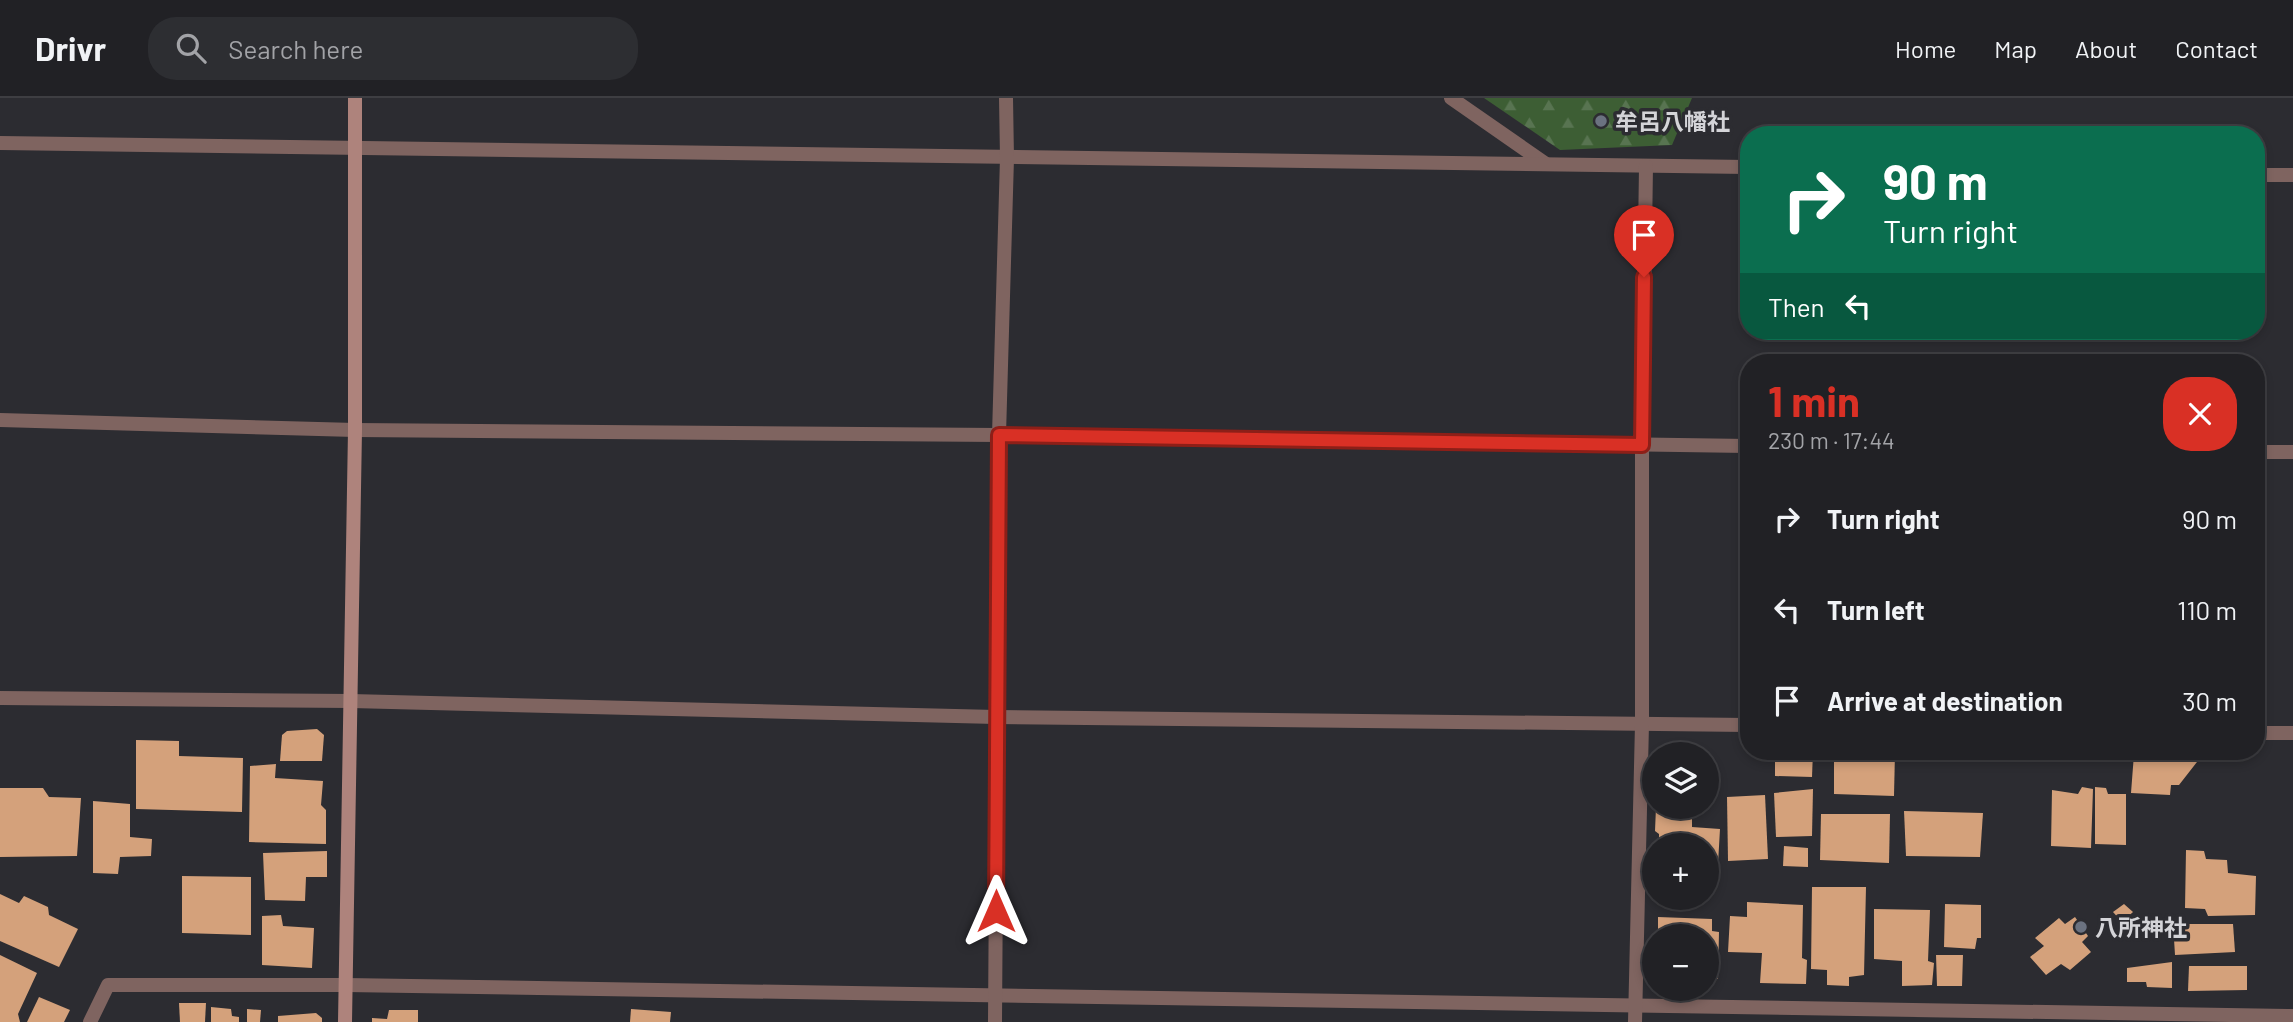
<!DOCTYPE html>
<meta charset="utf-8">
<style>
:root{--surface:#212125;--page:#2d2e32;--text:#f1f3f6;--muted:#a2a3a7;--line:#3e3e42;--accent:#d93025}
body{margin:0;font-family:Barlow,"Noto Sans JP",sans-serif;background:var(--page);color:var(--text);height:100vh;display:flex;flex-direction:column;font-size:26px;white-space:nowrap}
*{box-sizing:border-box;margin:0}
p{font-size:23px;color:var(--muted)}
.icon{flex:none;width:38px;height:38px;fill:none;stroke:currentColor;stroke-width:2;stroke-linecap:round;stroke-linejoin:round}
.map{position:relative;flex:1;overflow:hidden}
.sheet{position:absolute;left:1740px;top:256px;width:525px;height:406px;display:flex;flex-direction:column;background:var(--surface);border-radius:28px;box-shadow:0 4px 10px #0003,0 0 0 2px var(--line)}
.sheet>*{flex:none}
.hud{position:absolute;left:1740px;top:28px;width:525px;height:214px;border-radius:28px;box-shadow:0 4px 10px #0003,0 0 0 2px var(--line);background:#0b6e4f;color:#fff;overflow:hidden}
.fabs{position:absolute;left:1642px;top:644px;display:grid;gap:14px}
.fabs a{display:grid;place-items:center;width:77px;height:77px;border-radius:50%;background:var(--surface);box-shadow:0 4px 10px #0003,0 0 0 2px var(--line);font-size:35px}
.pin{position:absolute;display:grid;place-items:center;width:60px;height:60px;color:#fff;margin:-72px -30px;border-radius:50% 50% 50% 0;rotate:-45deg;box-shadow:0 0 7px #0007}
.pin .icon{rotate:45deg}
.me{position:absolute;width:77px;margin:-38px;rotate:0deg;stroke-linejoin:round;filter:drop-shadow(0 0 5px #0008)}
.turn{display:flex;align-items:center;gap:24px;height:147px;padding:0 28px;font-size:32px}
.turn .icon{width:91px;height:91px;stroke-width:2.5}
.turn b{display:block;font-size:49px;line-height:60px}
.then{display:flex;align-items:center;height:66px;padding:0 28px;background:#0003;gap:14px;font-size:26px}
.round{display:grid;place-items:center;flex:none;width:74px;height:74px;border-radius:28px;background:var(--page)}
.summary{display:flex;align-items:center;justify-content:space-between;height:119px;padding:0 28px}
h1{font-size:42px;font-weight:700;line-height:52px;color:var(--accent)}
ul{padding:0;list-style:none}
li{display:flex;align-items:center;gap:21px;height:91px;padding:0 28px}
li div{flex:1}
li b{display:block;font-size:26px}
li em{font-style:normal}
header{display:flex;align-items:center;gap:42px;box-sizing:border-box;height:98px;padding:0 35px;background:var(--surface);border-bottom:2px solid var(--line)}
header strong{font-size:33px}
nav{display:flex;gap:38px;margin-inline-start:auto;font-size:24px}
.search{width:490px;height:63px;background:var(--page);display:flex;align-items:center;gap:18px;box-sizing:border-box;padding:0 24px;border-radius:28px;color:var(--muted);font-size:26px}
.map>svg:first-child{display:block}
.forest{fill:url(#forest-firs)}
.building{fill:#d4a17b}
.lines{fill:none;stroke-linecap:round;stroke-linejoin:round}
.street{stroke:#7f6460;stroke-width:14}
.secondary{stroke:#ae837c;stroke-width:14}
.route-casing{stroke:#8d1f18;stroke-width:18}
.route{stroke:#d93025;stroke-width:12}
.worship-dot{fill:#6b7280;stroke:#2c2c31;stroke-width:2.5}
.labels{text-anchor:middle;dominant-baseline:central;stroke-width:7;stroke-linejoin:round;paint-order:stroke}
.poi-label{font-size:23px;font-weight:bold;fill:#d4d4d8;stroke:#2c2c31;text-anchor:start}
</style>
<header>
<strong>Drivr</strong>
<div class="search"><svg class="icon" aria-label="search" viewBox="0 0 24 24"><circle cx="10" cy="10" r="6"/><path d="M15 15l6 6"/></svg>Search here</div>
<nav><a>Home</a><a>Map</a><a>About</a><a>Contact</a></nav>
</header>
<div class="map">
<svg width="2293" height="924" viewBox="0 0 2293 924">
<defs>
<pattern id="forest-firs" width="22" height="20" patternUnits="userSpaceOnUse" patternTransform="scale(1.75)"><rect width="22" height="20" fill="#3d5e34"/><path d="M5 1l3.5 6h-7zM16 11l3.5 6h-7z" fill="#587451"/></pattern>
</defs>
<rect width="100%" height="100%" fill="#2c2c31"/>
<polygon class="forest" points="1484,0 1692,0 1672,47 1560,52"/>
<g class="building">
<polygon points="317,631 324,637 322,663 280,663 282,637 287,633"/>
<polygon points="136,642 179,643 179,658 243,660 242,714 136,711"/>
<polygon points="1813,653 1812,679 1775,678 1775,654"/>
<polygon points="1834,654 1895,654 1894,698 1834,696"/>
<polygon points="2204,655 2179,687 2171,687 2170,697 2131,695 2134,656"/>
<polygon points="276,666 275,680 323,683 321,707 326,712 326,746 249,744 250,668"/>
<polygon points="2082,689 2093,691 2091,750 2051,748 2052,692 2078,696"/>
<polygon points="2095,689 2106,690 2108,696 2126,696 2126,747 2095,746"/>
<polygon points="0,690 43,690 49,699 81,700 77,758 0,759"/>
<polygon points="1813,691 1812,738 1776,739 1774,695"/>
<polygon points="1765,697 1768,761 1728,763 1727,699"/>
<polygon points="93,703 130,706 130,739 152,741 151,758 120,759 118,776 93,775"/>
<polygon points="1656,709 1692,709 1692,729 1720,731 1718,766 1706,766 1706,747 1659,747 1659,736 1655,733"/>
<polygon points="1904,713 1983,715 1980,759 1906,758"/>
<polygon points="1821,716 1890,716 1889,765 1820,762"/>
<polygon points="1784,748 1808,750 1808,769 1783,768"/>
<polygon points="2186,752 2204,753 2206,761 2227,762 2228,775 2256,778 2255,817 2208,818 2205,811 2185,810"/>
<polygon points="327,753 327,779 306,779 305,803 265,802 263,755"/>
<polygon points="182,778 251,779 251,837 182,835"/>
<polygon points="1812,789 1866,789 1864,877 1849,879 1849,888 1827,887 1827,872 1811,871"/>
<polygon points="0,796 19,805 24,798 48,809 49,817 78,831 59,869 0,843"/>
<polygon points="1747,804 1803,807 1802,860 1807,862 1806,886 1760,885 1762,855 1728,854 1730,818 1747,819"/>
<polygon points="1945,806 1981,807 1981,840 1977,840 1975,851 1944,849"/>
<polygon points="2124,806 2133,814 2122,824 2113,814"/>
<polygon points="1874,811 1930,812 1928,863 1934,865 1932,887 1902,888 1902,863 1874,861"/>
<polygon points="281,817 283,828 314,830 312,870 262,867 262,818"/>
<polygon points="1658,819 1712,821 1712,833 1719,834 1718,881 1706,881 1706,838 1658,838"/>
<polygon points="2075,819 2088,838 2082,844 2091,854 2070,872 2061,866 2046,877 2030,859 2044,848 2035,840 2059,820 2065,826"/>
<polygon points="2173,826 2233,826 2235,854 2175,857"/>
<polygon points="0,857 37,875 18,916 20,924 0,924"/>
<polygon points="1936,857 1963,857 1962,888 1937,888"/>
<polygon points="2172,864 2172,890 2147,889 2146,884 2127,884 2127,870"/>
<polygon points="2189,868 2247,868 2247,892 2188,893"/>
<polygon points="39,899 70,912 64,924 27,924"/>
<polygon points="179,905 206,905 205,924 180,924"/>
<polygon points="211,909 231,911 232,918 239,919 239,924 211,924"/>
<polygon points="247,911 261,912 260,924 247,924"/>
<polygon points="631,911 671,914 670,924 630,924"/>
<polygon points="389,912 418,912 418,924 372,924 372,920 387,921"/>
<polygon points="316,915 322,920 322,924 278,924 278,918"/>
</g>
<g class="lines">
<g class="street">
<polyline points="1451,0 1546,66"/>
<polyline points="0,45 1748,69"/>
<polyline points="2256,77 2293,77"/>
<polyline points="0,322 355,332 999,337 1748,348"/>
<polyline points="2256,354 2293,354"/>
<polyline points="0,600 351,603 996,619 1748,627"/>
<polyline points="2256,635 2293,635"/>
<polyline points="90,924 108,887 346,887 2293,918"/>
<polyline points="995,924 999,337 1007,60 1006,0"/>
<polyline points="1635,924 1642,626 1642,347 1646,68"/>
</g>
<polyline class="secondary" points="345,924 355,332 355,0"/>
</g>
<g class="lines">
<g class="route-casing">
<polyline id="route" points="996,813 999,337 1642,347 1644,179"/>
</g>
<use href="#route" class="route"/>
</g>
<g class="worship-dot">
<circle cx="1601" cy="23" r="7"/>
<circle cx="2081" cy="829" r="7"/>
</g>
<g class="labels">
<g class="poi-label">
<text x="1615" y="23">牟呂八幡社</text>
<text x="2095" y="829">八所神社</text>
</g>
</g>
</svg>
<div class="fabs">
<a><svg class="icon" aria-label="layers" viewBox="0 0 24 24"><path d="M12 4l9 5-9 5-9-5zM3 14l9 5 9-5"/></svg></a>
<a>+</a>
<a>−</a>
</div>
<div class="pin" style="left:1644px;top:179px;background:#d93025"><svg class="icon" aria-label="arrive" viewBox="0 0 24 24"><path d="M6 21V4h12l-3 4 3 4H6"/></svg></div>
<svg class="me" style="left:996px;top:813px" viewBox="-20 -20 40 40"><path d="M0-17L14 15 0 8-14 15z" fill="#d93025" stroke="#fff" stroke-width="4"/></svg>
<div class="hud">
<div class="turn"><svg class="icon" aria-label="right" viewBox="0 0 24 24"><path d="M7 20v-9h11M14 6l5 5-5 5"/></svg><div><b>90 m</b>Turn right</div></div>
<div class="then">Then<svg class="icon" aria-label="left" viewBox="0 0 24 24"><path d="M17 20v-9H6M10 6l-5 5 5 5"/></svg></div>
</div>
<section class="sheet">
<div class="summary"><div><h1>1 min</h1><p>230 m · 17:44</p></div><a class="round" style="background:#d93025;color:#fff"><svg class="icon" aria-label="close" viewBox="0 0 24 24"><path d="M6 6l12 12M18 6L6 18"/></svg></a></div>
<ul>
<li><svg class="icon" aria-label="right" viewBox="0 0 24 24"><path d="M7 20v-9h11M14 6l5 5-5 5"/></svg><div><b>Turn right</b></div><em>90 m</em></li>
<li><svg class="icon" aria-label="left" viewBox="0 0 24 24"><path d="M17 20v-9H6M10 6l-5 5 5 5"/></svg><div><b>Turn left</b></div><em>110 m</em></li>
<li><svg class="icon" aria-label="arrive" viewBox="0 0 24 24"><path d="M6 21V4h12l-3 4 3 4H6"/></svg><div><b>Arrive at destination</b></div><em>30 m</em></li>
</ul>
</section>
</div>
